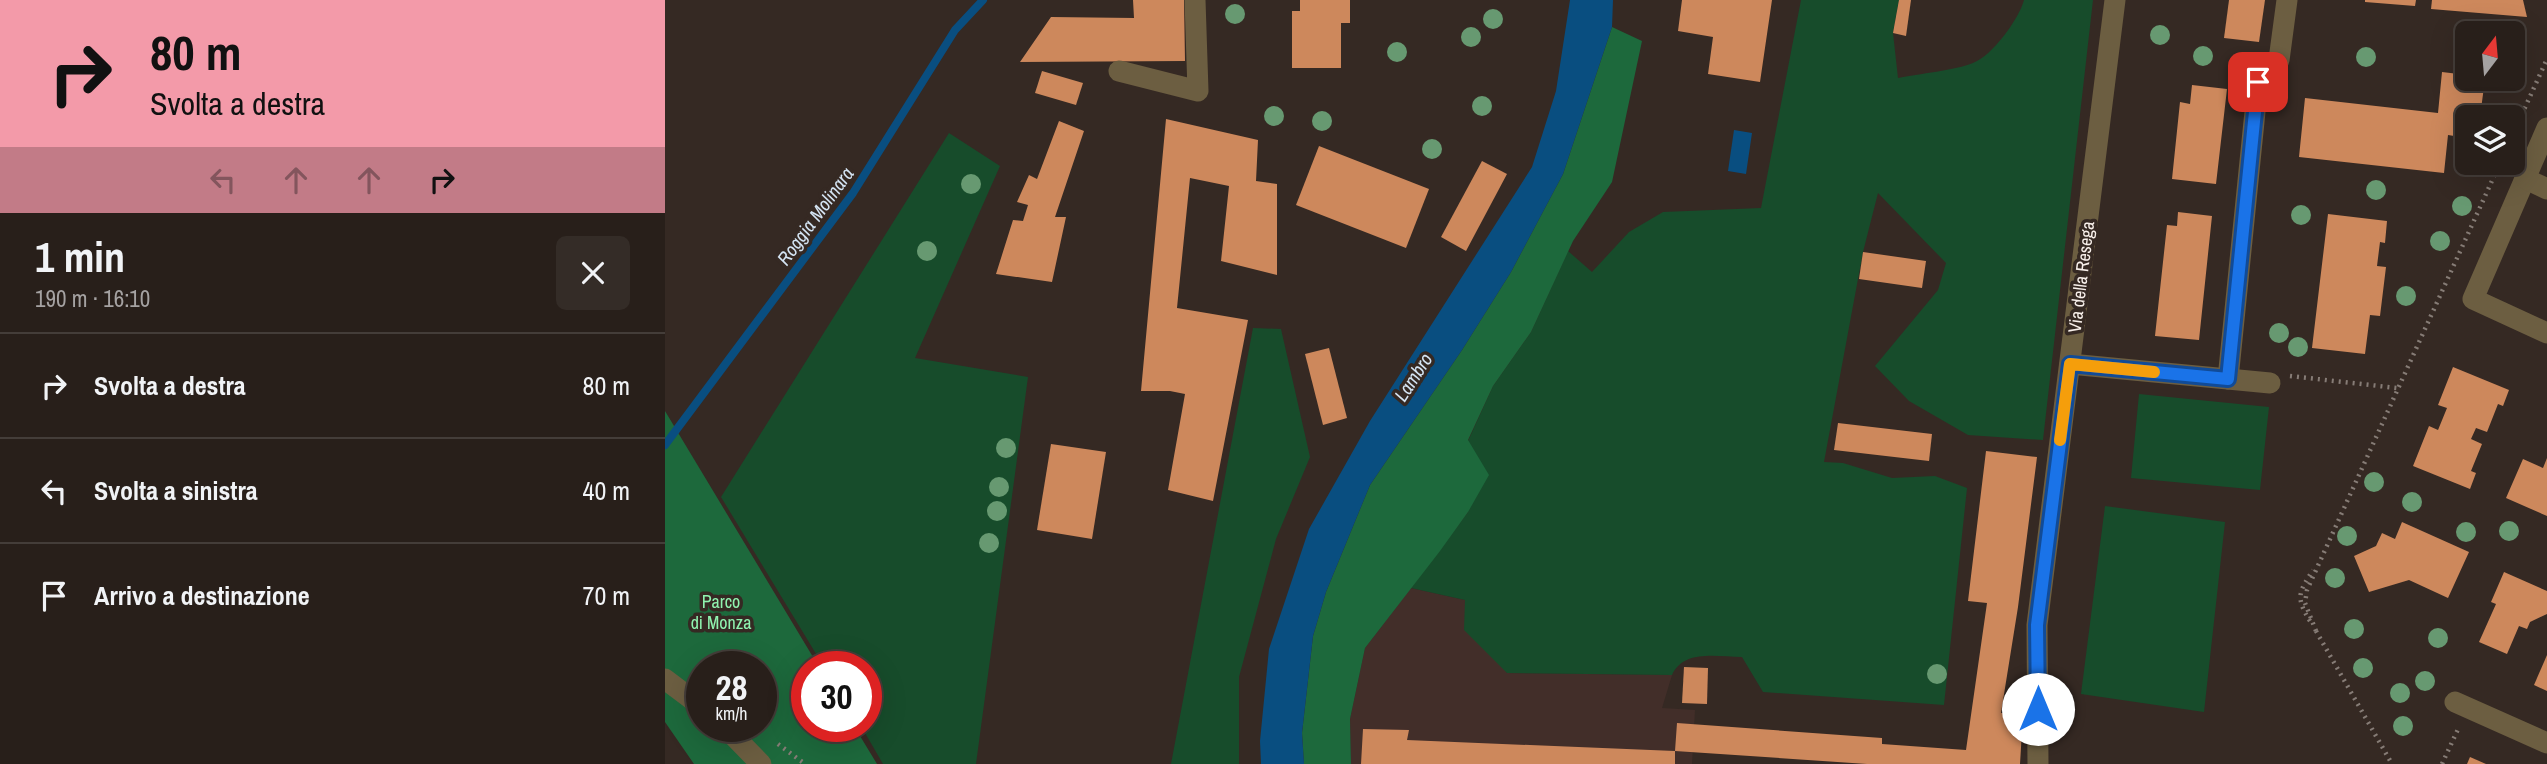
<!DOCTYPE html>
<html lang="it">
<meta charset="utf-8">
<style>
:root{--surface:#281f1a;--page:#342c27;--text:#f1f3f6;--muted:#a5a2a2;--line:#443d39}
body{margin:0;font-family:"Archivo Narrow",sans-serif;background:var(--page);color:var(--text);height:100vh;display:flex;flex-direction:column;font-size:26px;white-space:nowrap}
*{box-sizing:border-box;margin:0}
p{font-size:23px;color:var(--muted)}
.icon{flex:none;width:38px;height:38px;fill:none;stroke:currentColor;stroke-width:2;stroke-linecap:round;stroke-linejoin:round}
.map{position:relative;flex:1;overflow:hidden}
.sheet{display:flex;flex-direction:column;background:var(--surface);width:665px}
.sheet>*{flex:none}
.banner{background:#f39aa9;color:#111;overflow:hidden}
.needle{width:46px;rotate:16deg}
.buttons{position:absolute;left:1790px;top:21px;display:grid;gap:14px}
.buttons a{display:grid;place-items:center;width:70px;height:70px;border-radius:10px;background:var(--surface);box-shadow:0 7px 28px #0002,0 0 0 2px var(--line);font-size:35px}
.speed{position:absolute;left:21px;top:651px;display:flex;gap:14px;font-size:35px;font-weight:700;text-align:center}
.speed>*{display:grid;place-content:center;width:91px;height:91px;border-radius:50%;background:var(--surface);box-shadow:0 7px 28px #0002,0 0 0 2px var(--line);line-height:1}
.speed small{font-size:18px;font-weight:400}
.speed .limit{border:10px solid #d22;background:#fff;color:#111}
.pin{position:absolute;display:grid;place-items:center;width:60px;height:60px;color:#fff;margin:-30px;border-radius:14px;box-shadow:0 4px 10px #0006}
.me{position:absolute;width:77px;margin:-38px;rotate:0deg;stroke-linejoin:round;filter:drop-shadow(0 0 5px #0008)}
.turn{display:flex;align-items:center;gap:24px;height:147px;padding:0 35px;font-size:32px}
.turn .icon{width:91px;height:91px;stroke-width:2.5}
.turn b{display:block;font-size:49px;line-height:60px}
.lanes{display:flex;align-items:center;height:66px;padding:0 35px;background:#0003;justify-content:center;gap:35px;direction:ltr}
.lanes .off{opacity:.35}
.round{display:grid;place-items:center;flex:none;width:74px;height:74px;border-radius:10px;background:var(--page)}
.headline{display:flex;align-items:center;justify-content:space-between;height:119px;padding:0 35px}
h1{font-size:42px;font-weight:800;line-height:52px}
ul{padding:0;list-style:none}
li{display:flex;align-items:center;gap:21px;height:105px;padding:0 35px;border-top:2px solid var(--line)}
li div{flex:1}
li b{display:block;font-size:26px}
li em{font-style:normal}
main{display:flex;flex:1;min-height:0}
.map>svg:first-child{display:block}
.industrial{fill:#422e29}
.green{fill:#174c2b}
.forest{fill:#1d693c;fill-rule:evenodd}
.water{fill:#094e80}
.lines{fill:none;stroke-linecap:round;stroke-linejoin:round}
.stream{stroke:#094e80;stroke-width:8}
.building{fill:#cd885c}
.path{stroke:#867c76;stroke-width:4.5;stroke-dasharray:2 5;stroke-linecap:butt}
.minor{stroke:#6c5e41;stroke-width:21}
.tree{fill:#679971}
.route-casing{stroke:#114b97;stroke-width:18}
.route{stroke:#1a73e8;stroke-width:12}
.slow{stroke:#f59e0b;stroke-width:12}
.labels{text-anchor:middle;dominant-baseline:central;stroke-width:7;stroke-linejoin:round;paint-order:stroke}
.street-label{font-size:18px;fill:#f8f0eb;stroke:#352923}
.park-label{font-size:18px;fill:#90f4b0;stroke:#352923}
.water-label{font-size:19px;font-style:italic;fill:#d5e5f4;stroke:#352923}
</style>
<main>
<section class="sheet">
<div class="banner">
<div class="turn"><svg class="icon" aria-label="right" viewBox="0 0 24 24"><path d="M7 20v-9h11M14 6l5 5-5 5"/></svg><div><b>80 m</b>Svolta a destra</div></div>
<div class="lanes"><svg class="icon off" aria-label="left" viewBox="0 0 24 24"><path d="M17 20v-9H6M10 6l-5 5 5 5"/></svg><svg class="icon off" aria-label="ahead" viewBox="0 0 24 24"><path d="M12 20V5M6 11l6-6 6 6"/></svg><svg class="icon off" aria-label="ahead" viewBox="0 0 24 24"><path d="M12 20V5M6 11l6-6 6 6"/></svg><svg class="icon" aria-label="right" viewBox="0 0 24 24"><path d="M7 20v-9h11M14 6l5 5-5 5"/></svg></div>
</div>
<div class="headline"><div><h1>1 min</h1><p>190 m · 16:10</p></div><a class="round"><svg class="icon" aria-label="close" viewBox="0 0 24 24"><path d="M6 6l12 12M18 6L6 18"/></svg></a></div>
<ul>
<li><svg class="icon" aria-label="right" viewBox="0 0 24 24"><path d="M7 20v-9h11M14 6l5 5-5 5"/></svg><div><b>Svolta a destra</b></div><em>80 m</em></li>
<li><svg class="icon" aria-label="left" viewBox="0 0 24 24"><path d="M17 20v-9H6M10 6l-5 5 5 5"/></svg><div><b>Svolta a sinistra</b></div><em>40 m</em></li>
<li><svg class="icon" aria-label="arrive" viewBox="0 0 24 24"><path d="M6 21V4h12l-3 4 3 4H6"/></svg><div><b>Arrivo a destinazione</b></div><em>70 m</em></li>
</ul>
</section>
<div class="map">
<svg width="1882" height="764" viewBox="0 0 1882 764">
<rect width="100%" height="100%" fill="#352923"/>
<polygon class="industrial" points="746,588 800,600 842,673 1007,675 997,708 1030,710 1027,764 686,764 685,719 700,648"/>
<g class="green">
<path d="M 1136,0 L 1234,0 L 1228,33 L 1233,78 C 1253,74 1291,70 1308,63 C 1327,56 1354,19 1359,0 L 1428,0 L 1378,440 L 1303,435 L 1244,401 L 1210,366 L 1273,290 L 1281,263 L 1213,193 L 1198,252 L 1159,462 L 1178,463 L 1227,478 L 1270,476 L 1302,488 L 1279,705 L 1098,692 L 1077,657 C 1052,657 1019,649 1007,675 L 842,673 L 799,630 L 800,600 L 746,588 L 803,512 L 803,441 L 828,386 L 866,332 L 903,251 L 927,272 L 964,232 L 998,212 L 1096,208 Z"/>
<polygon points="284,133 335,166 250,358 363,377 311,764 218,764 196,726 201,726 201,667 159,667 56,497"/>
<polygon points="588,328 616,329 645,457 611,539 574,677 574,764 506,764"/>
<polygon points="1474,394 1604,407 1595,490 1466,478"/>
<polygon points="1440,506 1560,522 1539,712 1416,694"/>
</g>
<g class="forest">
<polygon points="947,27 977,41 947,182 908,241 866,332 828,386 803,440 824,475 803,512 775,551 700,648 685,719 686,764 639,764 637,733 648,636 661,592 705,485 797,350 846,272 898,174"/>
<path d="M 0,411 L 154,667 L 142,667 L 142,726 L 189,726 L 212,764 L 29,764 L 0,722 ZM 37,667 L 96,667 L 96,726 L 37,726 Z"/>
</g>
<g class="water">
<polygon points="905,0 948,0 947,27 898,174 846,272 797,350 705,485 661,592 648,636 637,733 639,764 596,764 595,741 604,649 644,529 705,421 867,167 891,91"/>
<polygon points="1069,130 1087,133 1081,174 1063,171"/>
</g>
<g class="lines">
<polyline class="stream" points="0,445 188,193 290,30 318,0"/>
</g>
<g class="building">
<polygon points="468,0 519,0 520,61 355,62 386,17 469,18"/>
<polygon points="635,0 685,0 685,23 676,23 676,68 627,68 627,11 635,11"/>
<polygon points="1017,0 1107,0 1095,82 1043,74 1048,37 1013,31"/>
<polygon points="1234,0 1246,0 1241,36 1228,33"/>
<polygon points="1564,0 1600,0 1594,42 1559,38"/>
<polygon points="1700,0 1751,0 1750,6 1700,2"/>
<polygon points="1767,0 1858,0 1862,17 1766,9"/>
<polygon points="377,71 418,83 411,105 370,93"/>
<polygon points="1777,72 1802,75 1802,79 1820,79 1815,117 1802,117 1802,138 1783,135 1779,173 1634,157 1640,98 1773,113"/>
<polygon points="1527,85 1562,89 1551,184 1507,179 1515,102 1525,104"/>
<polygon points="501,119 593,140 591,181 612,184 612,275 556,261 564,186 525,178 512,308 583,320 548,501 503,490 520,394 505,391 476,391"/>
<polygon points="394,121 419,131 390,217 401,217 387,282 331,274 348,220 358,221 363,205 352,202 364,175 372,179"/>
<polygon points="654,146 764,189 741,248 631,205"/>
<polygon points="817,161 842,174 801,251 776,237"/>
<polygon points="1513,212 1547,216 1534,340 1490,336 1502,225 1512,226"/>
<polygon points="1663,214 1722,221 1720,243 1715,242 1712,266 1721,267 1715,316 1705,315 1700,354 1647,348"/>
<polygon points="1198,252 1261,261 1257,288 1194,279"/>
<polygon points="664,348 682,418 658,425 640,354"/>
<polygon points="1788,367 1844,390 1838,406 1833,404 1822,432 1811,428 1806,439 1817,444 1806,471 1811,473 1805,489 1748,466 1764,426 1773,430 1782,408 1773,405"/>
<polygon points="1173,423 1267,434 1264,461 1169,450"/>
<polygon points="386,444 441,452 427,539 372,530"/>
<polygon points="1321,451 1372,457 1353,607 1336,713 1358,714 1355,764 1202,764 1010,751 1012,723 1217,738 1217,744 1301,750 1322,603 1303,601"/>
<polygon points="1882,458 1882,516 1841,498 1858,459 1878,468"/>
<polygon points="1737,522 1804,552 1783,598 1744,580 1704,592 1689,556 1711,546 1717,533 1730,539"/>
<polygon points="1839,572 1882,591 1882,614 1865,622 1862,629 1854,626 1842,654 1814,642 1831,604 1826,602"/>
<polygon points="1882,655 1882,691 1869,685"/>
<polygon points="1019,667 1043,668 1042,704 1017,703"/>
<polygon points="698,729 744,730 742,740 1010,751 1010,764 696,764"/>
<polygon points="1805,757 1821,764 1802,764"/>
</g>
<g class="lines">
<g class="path">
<polyline points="1848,134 1882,59"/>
<polyline points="1625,376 1732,388"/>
<path d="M 1645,621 C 1630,597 1634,592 1648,570"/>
<polyline points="1651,631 1640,603 1642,590 1835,163"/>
<polyline points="1651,631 1727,764"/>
<polyline points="113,744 140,764"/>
<polyline points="1777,764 1794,727"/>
</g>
<g class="minor">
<polyline points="1614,60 1622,0"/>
<polyline points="454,71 533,91 530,0"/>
<polyline points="1882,128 1808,299 1882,333"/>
<polyline points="1861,179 1882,189"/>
<polyline points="1405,364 1605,383"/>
<polyline points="1563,379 1593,82"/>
<polyline points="0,679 37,707"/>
<polyline points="1790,702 1882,743"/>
<polyline points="59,726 96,764"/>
<polyline points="1373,764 1372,625 1450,0"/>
</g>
</g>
<g class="tree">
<circle cx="570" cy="14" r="10"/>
<circle cx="828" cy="19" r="10"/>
<circle cx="1495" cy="35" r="10"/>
<circle cx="806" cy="37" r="10"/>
<circle cx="732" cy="52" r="10"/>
<circle cx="1538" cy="56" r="10"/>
<circle cx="1701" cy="57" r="10"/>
<circle cx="817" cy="106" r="10"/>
<circle cx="609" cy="116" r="10"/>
<circle cx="657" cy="121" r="10"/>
<circle cx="767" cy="149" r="10"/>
<circle cx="306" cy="184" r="10"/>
<circle cx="1711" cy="190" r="10"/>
<circle cx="1797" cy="206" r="10"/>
<circle cx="1636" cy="215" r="10"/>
<circle cx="1775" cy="241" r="10"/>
<circle cx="262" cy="251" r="10"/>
<circle cx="1741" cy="296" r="10"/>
<circle cx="1614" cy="333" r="10"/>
<circle cx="1633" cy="347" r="10"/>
<circle cx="341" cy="448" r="10"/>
<circle cx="1709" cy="482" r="10"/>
<circle cx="334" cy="487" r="10"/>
<circle cx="1747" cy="502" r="10"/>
<circle cx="332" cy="511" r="10"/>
<circle cx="1844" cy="531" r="10"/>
<circle cx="1801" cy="532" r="10"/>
<circle cx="1682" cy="536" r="10"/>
<circle cx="324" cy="543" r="10"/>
<circle cx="1670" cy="578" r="10"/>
<circle cx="1689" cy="629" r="10"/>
<circle cx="1773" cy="638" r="10"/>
<circle cx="1698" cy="668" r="10"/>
<circle cx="1272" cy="674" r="10"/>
<circle cx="1760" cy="681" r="10"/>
<circle cx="1735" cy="693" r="10"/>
<circle cx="1738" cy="726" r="10"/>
</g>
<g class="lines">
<g class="route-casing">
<polyline id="route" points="1373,709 1372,625 1405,364 1563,379 1593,82"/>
</g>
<use href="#route" class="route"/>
<polyline class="slow" points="1395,440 1405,364 1489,372"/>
</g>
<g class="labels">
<g class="street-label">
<text transform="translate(1416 277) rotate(-83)">Via della Resega</text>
</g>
<g class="park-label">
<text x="56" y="601">Parco<tspan x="56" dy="21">di Monza</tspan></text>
</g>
<g class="water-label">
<text transform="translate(150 216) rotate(-54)">Roggia Molinara</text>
<text transform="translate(748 377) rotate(-57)">Lambro</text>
</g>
</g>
</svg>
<div class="buttons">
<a><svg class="needle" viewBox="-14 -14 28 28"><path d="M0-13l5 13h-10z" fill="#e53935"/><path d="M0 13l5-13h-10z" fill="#a5a2a2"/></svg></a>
<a><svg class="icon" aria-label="layers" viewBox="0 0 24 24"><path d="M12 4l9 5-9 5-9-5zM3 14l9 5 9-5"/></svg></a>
</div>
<div class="speed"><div>28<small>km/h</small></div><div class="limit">30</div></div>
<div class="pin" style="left:1593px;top:82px;background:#d93025"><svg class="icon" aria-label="arrive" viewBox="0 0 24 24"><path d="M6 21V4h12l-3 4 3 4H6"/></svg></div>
<svg class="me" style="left:1373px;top:709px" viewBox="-20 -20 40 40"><circle r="19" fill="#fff"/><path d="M0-13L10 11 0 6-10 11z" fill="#1a73e8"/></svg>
</div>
</main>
